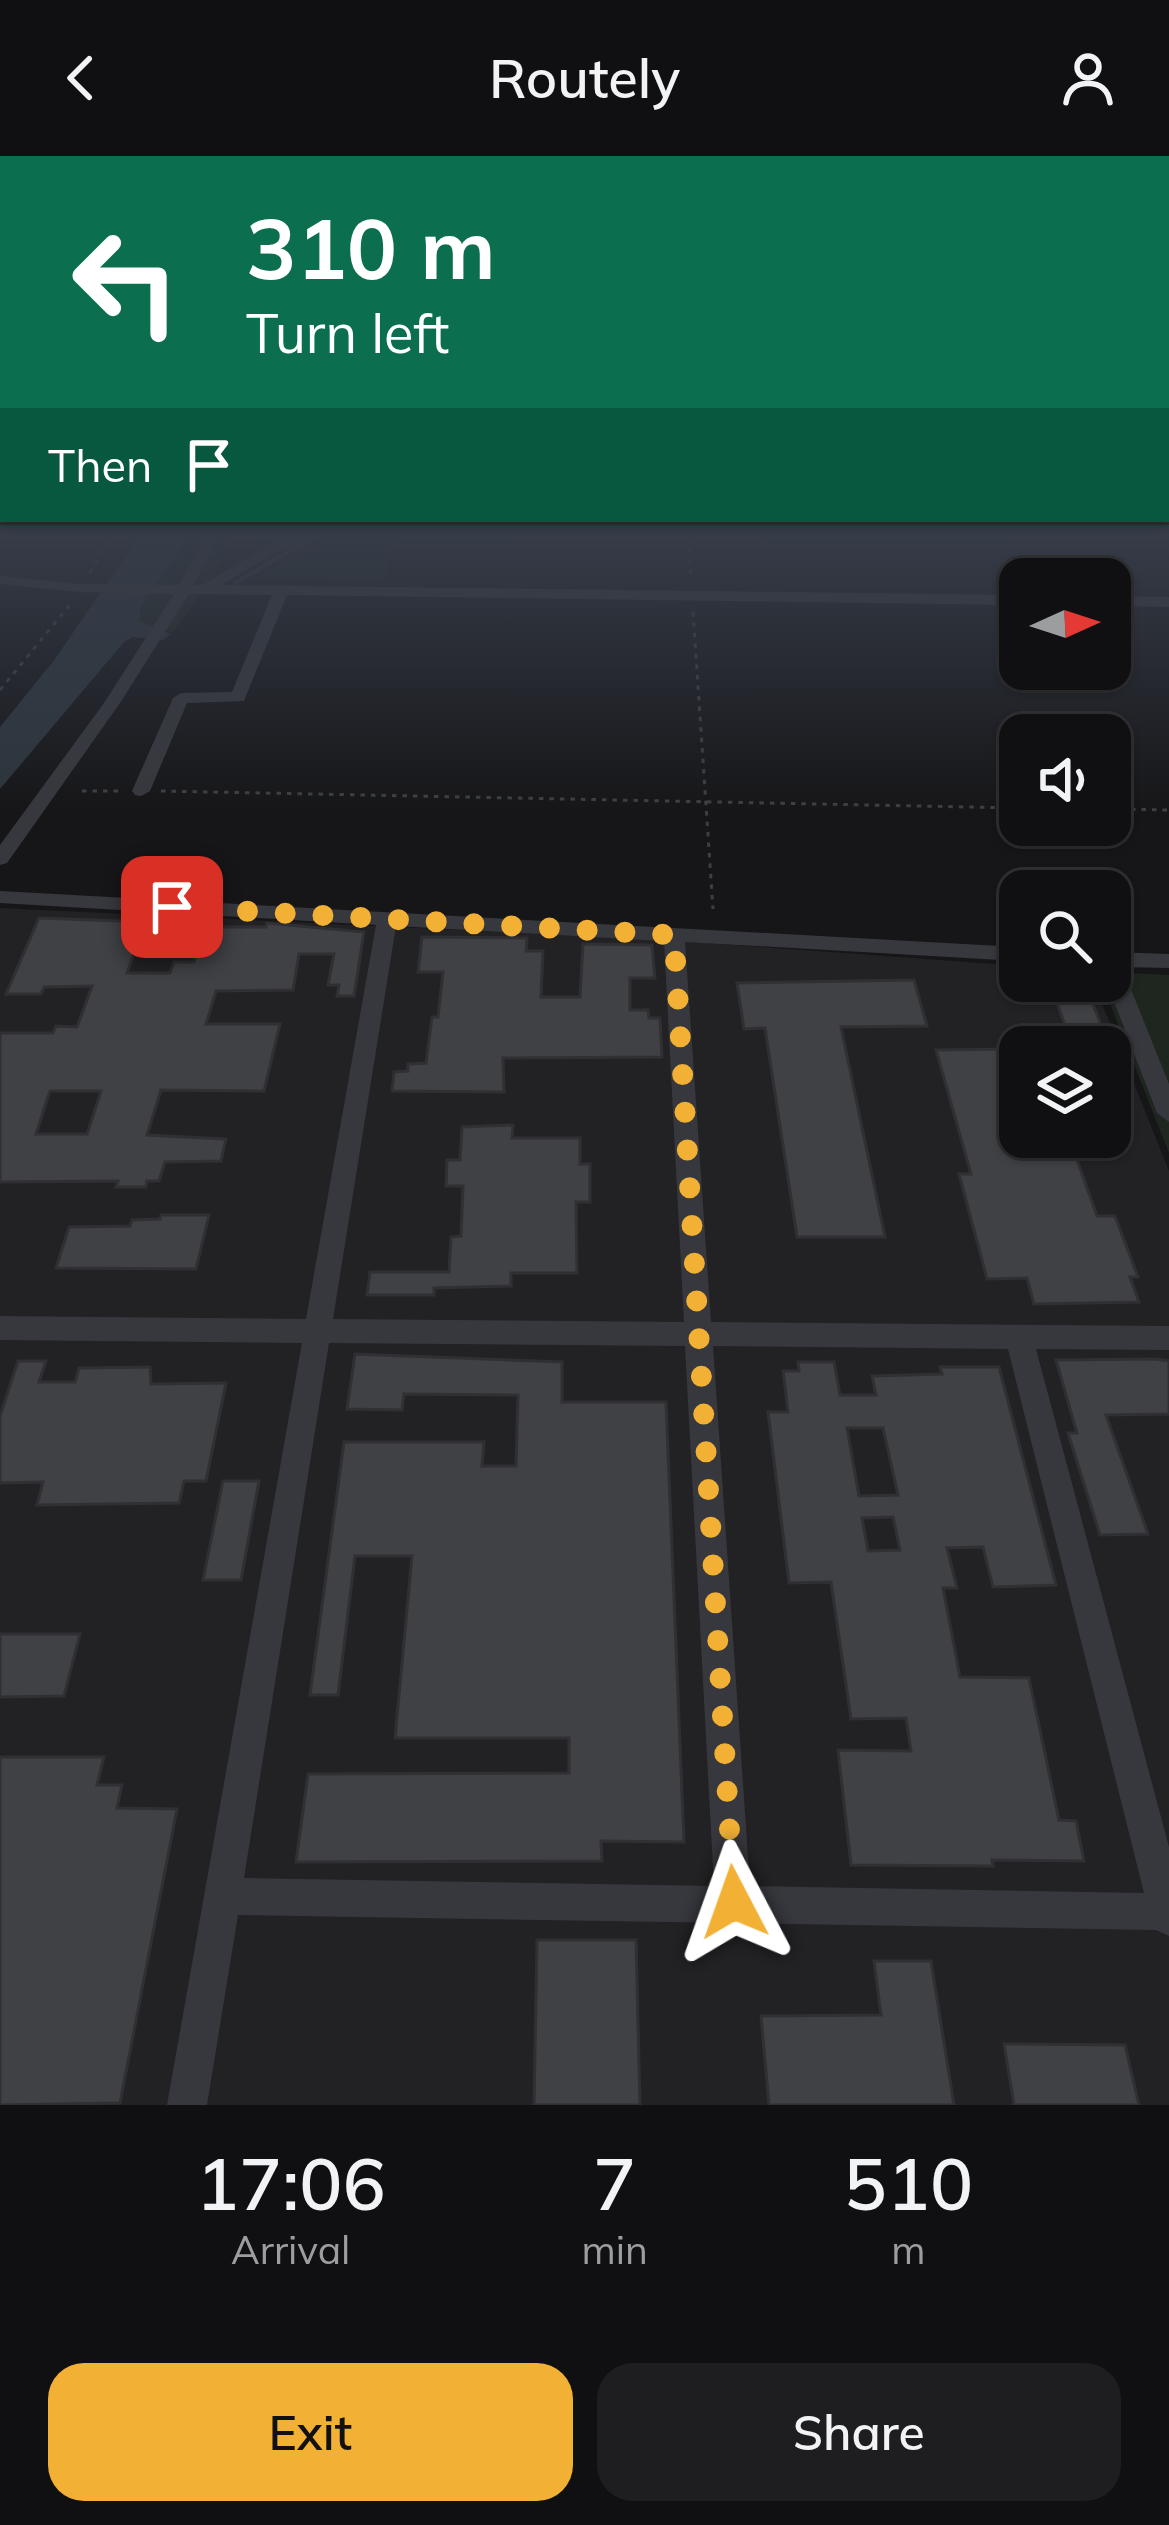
<!DOCTYPE html>
<style>
:root{--surface:#101012;--page:#1e1e20;--text:#f1f3f6;--muted:#9c9d9f;--line:#303032;--accent:#f2b134}
body{margin:0;font-family:Mulish,sans-serif;background:var(--page);color:var(--text);height:100vh;display:flex;flex-direction:column;font-size:45px;white-space:nowrap}
*{box-sizing:border-box;margin:0}
p{font-size:39px;color:var(--muted)}
.icon{flex:none;width:66px;height:66px;fill:none;stroke:currentColor;stroke-width:2;stroke-linecap:round;stroke-linejoin:round}
.map{position:relative;height:1949px;overflow:hidden}
.panel{display:flex;flex-direction:column;background:var(--surface);flex:1}
.panel>*{flex:none}
.hud{position:absolute;left:0px;top:0px;width:1170px;height:366px;box-shadow:0 3px 9px #0004,0 0 0 3px var(--line);background:#0b6e4f;color:#fff;overflow:hidden}
.needle{width:78px;rotate:87deg}
.fabs{position:absolute;left:999px;top:402px;display:grid;gap:24px}
.fabs a{display:grid;place-items:center;width:132px;height:132px;border-radius:24px;background:var(--surface);box-shadow:0 3px 9px #0004,0 0 0 3px var(--line);font-size:60px}
.pin{position:absolute;display:grid;place-items:center;width:102px;height:102px;color:#fff;margin:-51px;border-radius:24px;box-shadow:0 6px 18px #0006}
.me{position:absolute;width:132px;margin:-66px;rotate:356deg;stroke-linejoin:round;filter:drop-shadow(0 0 9px #0008)}
.turn{display:flex;align-items:center;gap:42px;height:252px;padding:0 48px;font-size:54px}
.turn .icon{width:156px;height:156px;stroke-width:2.5}
.turn b{display:block;font-size:84px;line-height:102px}
.then{display:flex;align-items:center;height:114px;padding:0 48px;background:#0003;gap:24px;font-size:45px}
.eta{display:flex;justify-content:space-evenly;align-items:center;height:204px;text-align:center}
.eta b{font-size:72px;font-weight:600;line-height:84px}
.action{display:flex;gap:24px;margin-top:auto;padding:24px 48px}
.action a{flex:1;height:138px;border-radius:36px;background:var(--accent);color:#111;font-size:48px;font-weight:600;line-height:138px;text-align:center}
.action a+a{background:var(--page);color:var(--text)}
header{display:flex;justify-content:space-between;align-items:center;height:156px;padding:0 48px;background:var(--surface);font-size:54px;font-weight:600}
.map>svg:first-child{display:block}
.built{fill:#222225;fill-rule:evenodd}
.green{fill:#1e261f}
.water{fill:#2c353c}
.lines{fill:none;stroke-linecap:round;stroke-linejoin:round}
.stream{stroke:#2c353c;stroke-width:4.5}
.building{fill:#404145;stroke:#303034;stroke-width:3;fill-rule:evenodd}
.path{stroke:#3d3f44;stroke-width:3;stroke-dasharray:4.5 6;stroke-linecap:butt}
.minor{fill:#37383d;fill-rule:evenodd}
.route{stroke:#f2b134;stroke-width:21;stroke-dasharray:0 37.8}
</style>
<header><svg class="icon" aria-label="back" viewBox="0 0 24 24"><path d="M15 5l-7 7 7 7"/></svg>Routely<svg class="icon" aria-label="person" viewBox="0 0 24 24"><circle cx="12" cy="8" r="4"/><path d="M4 21q1-7 8-7t8 7"/></svg></header>
<div class="map">
<svg width="1169" height="1949" viewBox="0 0 1169 1949">
<rect width="100%" height="100%" fill="#161618"/>
<path class="built" d="M 0,752 L 665,784 L 1020,810 L 1020,825 L 1093,825 L 1169,1015 L 1169,1949 L 0,1949 ZM 1020,891 L 1110,891 L 1110,981 L 1020,981 Z"/>
<g class="green">
<polygon points="187,382 231,382 219,412 172,477 139,466 142,449"/>
<polygon points="326,382 395,382 384,425 256,422"/>
<polygon points="1110,816 1169,819 1169,997 1101,825 1110,825"/>
</g>
<polygon class="water" points="138,382 188,382 142,449 139,465 171,478 163,484 133,481 124,486 0,633 0,571 55,503"/>
<g class="lines">
<polyline class="stream" points="235,427 312,382"/>
</g>
<g class="building">
<path d="M 39,762 L 145,766 L 127,817 L 170,817 L 174,806 L 194,806 L 204,771 L 266,771 L 267,767 L 364,776 L 354,840 L 337,840 L 339,829 L 328,829 L 334,798 L 299,798 L 293,834 L 216,835 L 206,868 L 280,868 L 264,935 L 161,934 L 147,979 L 226,983 L 221,1005 L 165,1006 L 159,1025 L 147,1025 L 146,1031 L 116,1031 L 118,1025 L 0,1026 L 0,877 L 53,877 L 56,870 L 77,871 L 92,830 L 44,831 L 41,838 L 6,838 ZM 50,935 L 101,935 L 87,978 L 36,978 Z"/>
<polygon points="422,781 527,782 526,795 543,795 541,841 580,841 583,788 652,789 655,822 630,822 630,854 648,854 649,862 660,862 662,901 503,902 504,936 392,935 394,916 408,915 408,908 426,907 432,861 438,861 443,816 418,816"/>
<polygon points="914,824 927,870 841,871 885,1081 797,1081 765,872 744,873 737,827"/>
<polygon points="1058,829 1086,829 1109,891 1079,891 1071,886 1052,833 1060,833"/>
<polygon points="1020,893 1020,981 1069,981 1097,1060 1115,1060 1138,1121 1130,1121 1139,1146 1034,1148 1027,1122 987,1123 959,1018 971,1018 936,894"/>
<polygon points="513,969 512,982 580,982 580,1008 590,1008 590,1046 576,1046 577,1117 511,1117 511,1130 434,1132 434,1139 367,1139 370,1116 449,1116 451,1081 461,1080 463,1030 446,1030 447,1004 460,1004 462,971"/>
<polygon points="161,1059 209,1059 196,1113 56,1112 69,1071 130,1070 132,1064 160,1063"/>
<polygon points="355,1198 562,1206 562,1246 666,1246 684,1686 601,1685 602,1705 296,1706 308,1618 569,1617 569,1582 395,1582 412,1400 355,1400 338,1539 310,1539 344,1286 484,1286 482,1310 516,1310 518,1239 404,1238 402,1254 347,1253"/>
<polygon points="1155,1203 1169,1205 1169,1258 1106,1259 1148,1378 1100,1379 1068,1277 1077,1277 1056,1204"/>
<polygon points="18,1205 46,1205 39,1226 75,1226 79,1212 150,1211 151,1228 226,1227 206,1325 184,1325 179,1347 37,1349 43,1326 0,1327 0,1260"/>
<path d="M 798,1206 L 834,1206 L 840,1239 L 876,1239 L 872,1220 L 942,1218 L 940,1211 L 999,1211 L 1056,1429 L 993,1431 L 983,1391 L 947,1392 L 957,1432 L 943,1432 L 960,1521 L 1029,1522 L 1059,1664 L 1076,1665 L 1084,1705 L 992,1704 L 993,1710 L 851,1709 L 838,1594 L 911,1595 L 906,1562 L 851,1563 L 831,1426 L 789,1427 L 768,1256 L 788,1256 L 783,1215 L 799,1215 ZM 847,1272 L 883,1272 L 898,1339 L 859,1340 ZM 893,1361 L 900,1394 L 868,1395 L 862,1362 Z"/>
<polygon points="223,1325 259,1325 241,1424 203,1424"/>
<polygon points="0,1478 80,1478 64,1540 0,1541"/>
<polygon points="0,1601 104,1601 97,1629 122,1629 117,1652 177,1653 120,1947 0,1949"/>
<polygon points="537,1784 636,1784 640,1949 534,1949"/>
<polygon points="874,1805 931,1805 954,1949 769,1949 761,1860 881,1859"/>
<polygon points="1004,1888 1125,1889 1139,1949 1014,1949"/>
</g>
<g class="lines">
<g class="path">
<polyline points="689,382 691,422"/>
<polyline points="90,417 110,382"/>
<polyline points="693,456 713,753"/>
<polyline points="0,534 72,446"/>
<polyline points="82,635 122,635"/>
<polyline points="161,635 1020,652"/>
<polyline points="1110,653 1169,654"/>
</g>
<g class="minor">
<polygon points="205,382 219,382 193,429 202,429 282,382 299,382 222,429 1020,439 1020,449 287,439 244,545 187,547 150,635 141,640 135,639 132,635 173,542 181,537 232,536 272,439 189,438 120,547 7,707 0,709 0,689 104,547 174,438 81,436 0,428 0,420 81,428 179,429"/>
<polygon points="1110,440 1169,441 1169,451 1110,450"/>
<path d="M 0,735 L 1020,791 L 1020,805 L 685,786 L 711,1166 L 1169,1170 L 1169,1194 L 1036,1193 L 1169,1691 L 1169,1780 L 1156,1774 L 238,1759 L 207,1949 L 167,1949 L 302,1187 L 0,1184 L 0,1160 L 306,1163 L 376,769 L 0,747 ZM 396,770 L 664,785 L 684,1166 L 333,1163 ZM 329,1187 L 685,1190 L 714,1730 L 244,1722 ZM 713,1190 L 1008,1193 L 1144,1737 L 750,1730 Z"/>
<polygon points="1110,796 1169,798 1169,812 1122,811 1169,928 1169,966 1157,957 1106,825 1110,825"/>
</g>
</g>
<linearGradient id="sky" x2="0" y2="1"><stop stop-color="#0c0c0d"/><stop offset="0.58" stop-color="#363c48"/><stop offset="1" stop-color="#363c48" stop-opacity="0"/></linearGradient>
<rect width="1169" height="655" fill="url(#sky)"/>
<g class="lines">
<polyline class="route" points="172,751 674,779 734,1746"/>
</g>
</svg>
<div class="fabs">
<a><svg class="needle" viewBox="-14 -14 28 28"><path d="M0-13l5 13h-10z" fill="#e53935"/><path d="M0 13l5-13h-10z" fill="#9c9d9f"/></svg></a>
<a><svg class="icon" aria-label="sound" viewBox="0 0 24 24"><path d="M4 9h4l5-4v14l-5-4H4zM17 9q2 3 0 6"/></svg></a>
<a><svg class="icon" aria-label="search" viewBox="0 0 24 24"><circle cx="10" cy="10" r="6"/><path d="M15 15l6 6"/></svg></a>
<a><svg class="icon" aria-label="layers" viewBox="0 0 24 24"><path d="M12 4l9 5-9 5-9-5zM3 14l9 5 9-5"/></svg></a>
</div>
<div class="pin" style="left:172px;top:751px;background:#d93025"><svg class="icon" aria-label="arrive" viewBox="0 0 24 24"><path d="M6 21V4h12l-3 4 3 4H6"/></svg></div>
<svg class="me" style="left:734px;top:1746px" viewBox="-20 -20 40 40"><path d="M0-17L14 15 0 8-14 15z" fill="#f2b134" stroke="#fff" stroke-width="4"/></svg>
<div class="hud">
<div class="turn"><svg class="icon" aria-label="left" viewBox="0 0 24 24"><path d="M17 20v-9H6M10 6l-5 5 5 5"/></svg><div><b>310 m</b>Turn left</div></div>
<div class="then">Then<svg class="icon" aria-label="arrive" viewBox="0 0 24 24"><path d="M6 21V4h12l-3 4 3 4H6"/></svg></div>
</div>
</div>
<section class="panel">
<div class="eta">
<div><b>17:06</b><p>Arrival</p></div>
<div><b>7</b><p>min</p></div>
<div><b>510</b><p>m</p></div>
</div>
<div class="action"><a>Exit</a><a>Share</a></div>
</section>
